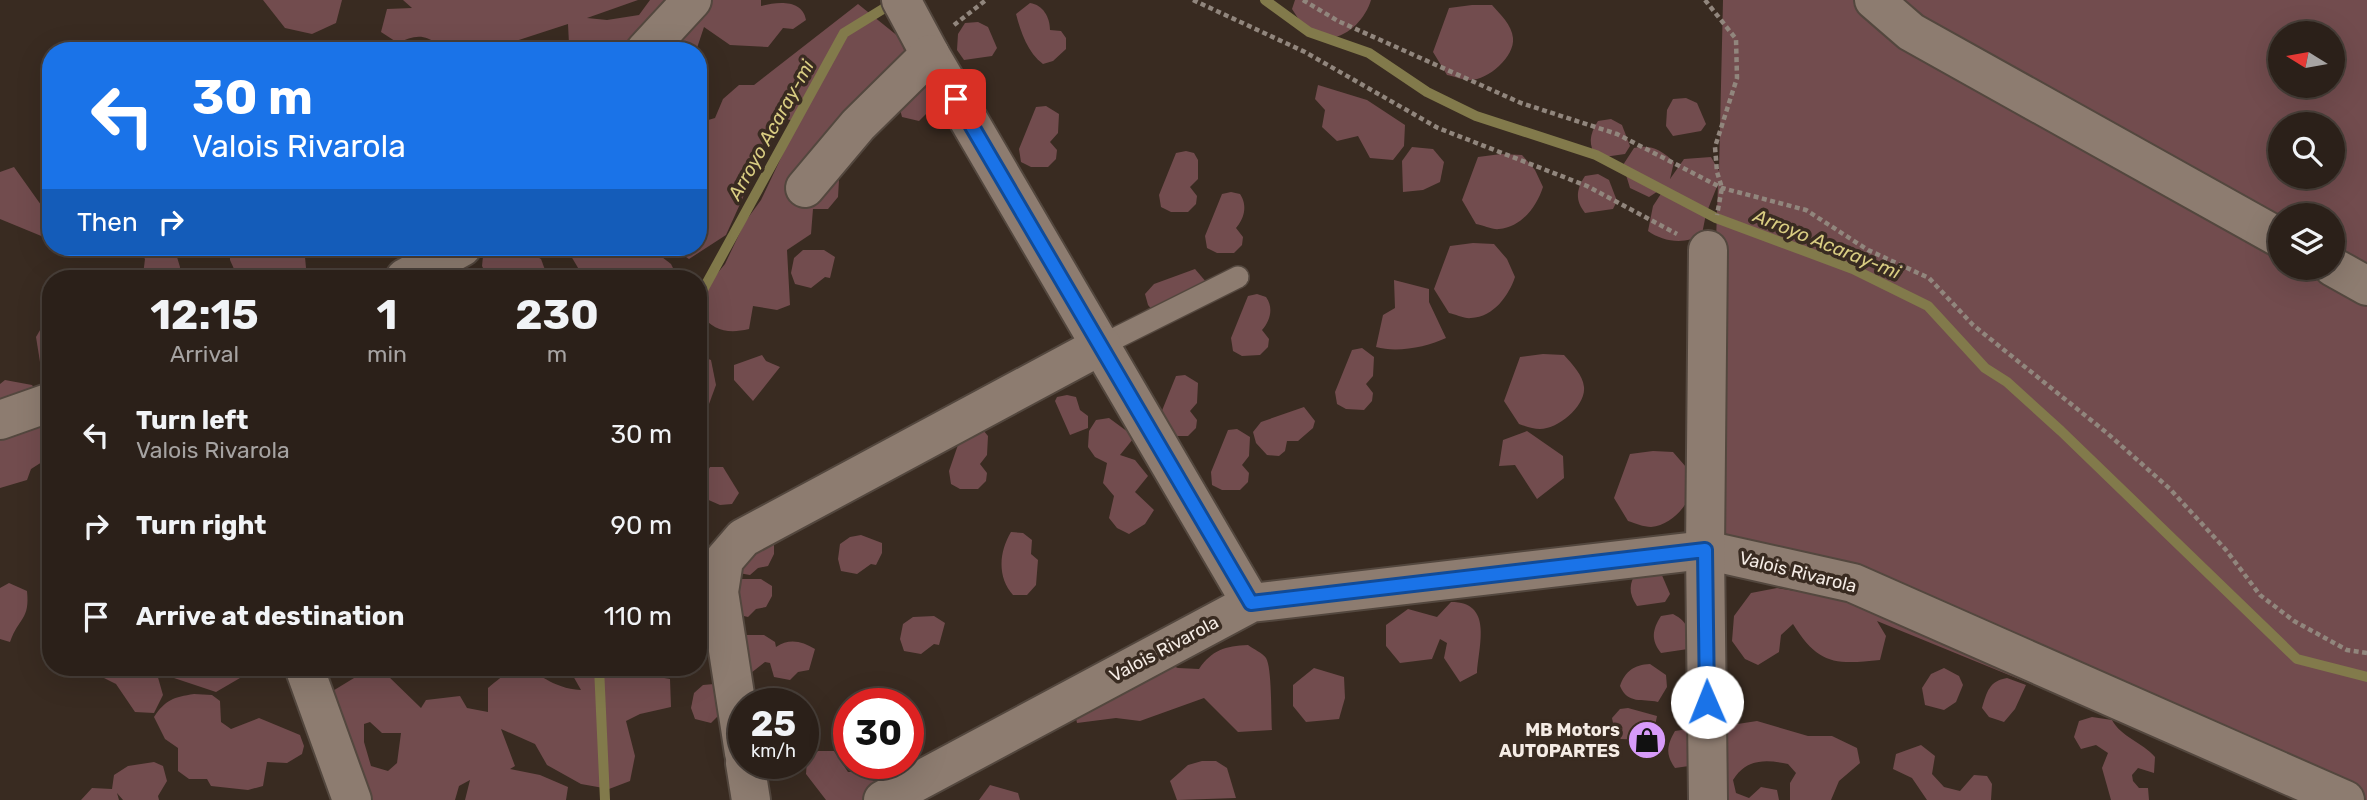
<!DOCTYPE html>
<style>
:root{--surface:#2b2019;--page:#332822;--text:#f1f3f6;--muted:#a6a3a2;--line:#473e38}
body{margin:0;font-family:Rubik,sans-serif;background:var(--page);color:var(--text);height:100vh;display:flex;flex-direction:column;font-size:26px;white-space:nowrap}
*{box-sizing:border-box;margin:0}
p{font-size:23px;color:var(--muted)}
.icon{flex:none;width:38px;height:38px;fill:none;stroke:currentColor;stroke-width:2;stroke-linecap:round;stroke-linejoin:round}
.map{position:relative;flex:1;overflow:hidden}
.side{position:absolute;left:42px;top:270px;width:665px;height:406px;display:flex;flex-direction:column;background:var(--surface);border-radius:28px;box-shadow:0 7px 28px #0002,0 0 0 2px var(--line)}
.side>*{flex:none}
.hud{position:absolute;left:42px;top:42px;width:665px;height:214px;border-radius:28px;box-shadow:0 7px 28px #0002,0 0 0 2px var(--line);background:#1a73e8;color:#fff;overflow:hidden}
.needle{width:46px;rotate:281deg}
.controls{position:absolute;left:2268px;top:21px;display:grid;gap:14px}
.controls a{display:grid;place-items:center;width:77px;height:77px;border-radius:50%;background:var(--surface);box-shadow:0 7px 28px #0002,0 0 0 2px var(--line);font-size:35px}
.speed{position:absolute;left:728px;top:688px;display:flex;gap:14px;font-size:35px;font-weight:700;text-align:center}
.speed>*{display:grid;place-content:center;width:91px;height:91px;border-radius:50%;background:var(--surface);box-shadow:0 7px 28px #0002,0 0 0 2px var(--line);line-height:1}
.speed small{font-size:18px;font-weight:400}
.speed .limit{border:10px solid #d22;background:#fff;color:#111}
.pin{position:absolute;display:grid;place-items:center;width:60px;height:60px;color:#fff;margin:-30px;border-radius:14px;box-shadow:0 4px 10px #0006}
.me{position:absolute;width:77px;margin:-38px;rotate:359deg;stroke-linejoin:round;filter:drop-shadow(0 0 5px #0008)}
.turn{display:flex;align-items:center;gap:24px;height:147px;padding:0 35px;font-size:32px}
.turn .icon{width:91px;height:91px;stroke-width:2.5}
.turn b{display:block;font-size:49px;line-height:60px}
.then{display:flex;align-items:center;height:66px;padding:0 35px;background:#0003;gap:14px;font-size:26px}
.eta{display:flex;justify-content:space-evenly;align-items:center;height:119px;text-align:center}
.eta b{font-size:42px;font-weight:700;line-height:49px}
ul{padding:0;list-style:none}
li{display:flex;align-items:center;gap:21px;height:91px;padding:0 35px}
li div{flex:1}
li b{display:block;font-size:26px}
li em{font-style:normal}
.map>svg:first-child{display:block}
.green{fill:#724c4e;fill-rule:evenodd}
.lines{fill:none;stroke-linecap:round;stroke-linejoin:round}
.stream{stroke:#827a4b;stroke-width:10}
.service-casing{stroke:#53473e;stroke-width:24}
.minor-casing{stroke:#53473e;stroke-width:42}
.path{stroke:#91867d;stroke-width:4.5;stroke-dasharray:5 3.5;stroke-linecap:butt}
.service{stroke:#8d7c70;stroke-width:21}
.minor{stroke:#8d7c70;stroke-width:38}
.route-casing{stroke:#114b97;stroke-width:18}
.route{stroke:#1a73e8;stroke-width:12}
.labels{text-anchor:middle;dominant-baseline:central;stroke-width:7;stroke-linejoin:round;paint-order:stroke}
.street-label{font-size:18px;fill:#f5ece5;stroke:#392b21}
.poi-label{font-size:18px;font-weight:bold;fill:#f5ece5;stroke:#392b21;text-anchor:end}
.water-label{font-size:19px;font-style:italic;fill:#d9cd82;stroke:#392b21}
</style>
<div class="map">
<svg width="2367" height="800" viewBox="0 0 2367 800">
<rect width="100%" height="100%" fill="#392b21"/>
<g class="green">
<polygon points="263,0 342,0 336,23 312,34 285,28"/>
<path d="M 403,0 L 638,0 L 587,18 L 607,20 L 639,15 L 650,0 L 761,0 L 761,6 C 779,1 803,0 806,20 L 793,29 L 783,28 L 768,47 L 730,45 L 704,27 L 697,48 L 688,51 L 531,51 L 535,45 L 569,44 L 568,24 L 485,51 L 436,51 L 437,44 C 424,33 412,36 398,43 L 381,32 L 387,9 L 412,8 Z"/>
<path d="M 1295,0 L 1371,0 C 1366,17 1350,36 1330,38 C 1323,39 1313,34 1307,32 L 1292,9 Z"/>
<path d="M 1723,0 L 2367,0 L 2367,800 L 2315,800 L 1877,621 L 1886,636 L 1880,660 C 1834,665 1818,664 1793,624 L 1781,635 L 1779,652 L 1758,665 L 1745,659 L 1732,641 L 1734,616 L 1751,593 L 1777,588 L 1808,593 L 1705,550 L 1718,184 L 1706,214 L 1702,234 C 1686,245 1663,242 1648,231 L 1653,206 L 1666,186 L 1649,197 L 1630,188 L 1623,165 L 1634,148 C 1651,144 1661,150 1674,162 L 1670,179 L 1684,159 L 1711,157 L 1719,171 ZM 2280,33 L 2333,33 L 2333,86 L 2280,86 ZM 2280,124 L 2333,124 L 2333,177 L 2280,177 ZM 2280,215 L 2333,215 L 2333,268 L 2280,268 Z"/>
<path d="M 1030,3 C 1043,5 1050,17 1050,30 L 1061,31 L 1066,38 L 1066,49 L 1053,61 L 1043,64 C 1028,53 1021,33 1016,14 Z"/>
<path d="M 858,4 L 899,37 L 908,60 L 832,179 L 839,180 L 838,197 L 828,209 L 813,209 L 811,234 L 787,250 L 790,305 L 777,310 L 753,306 L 749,329 C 728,334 714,331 700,314 L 702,292 L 725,264 L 745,222 L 761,200 L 798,122 L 775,116 L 769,140 L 726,235 L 689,259 L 671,247 L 698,247 L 698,123 L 715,118 L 723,99 L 739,85 L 754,85 Z"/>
<path d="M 1472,5 L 1492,5 C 1500,14 1512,25 1513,38 C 1515,57 1487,81 1469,80 C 1462,80 1454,76 1447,75 L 1433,52 L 1449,8 Z"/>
<polygon points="978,22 988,27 997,48 992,56 964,60 957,50 958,34 965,23"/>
<polygon points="922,81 943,99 937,111 927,113 919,121 902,117 899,105"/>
<polygon points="1318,85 1367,100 1405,125 1404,146 1393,160 1370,158 1358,136 1337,141 1322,127 1325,110 1315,99"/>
<polygon points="1686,98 1697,103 1706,124 1701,131 1673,136 1666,126 1667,110 1673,99"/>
<polygon points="1046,106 1059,114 1058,133 1050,142 1057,150 1056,159 1048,167 1031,167 1021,162 1019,149 1036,107"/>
<path d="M 1611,119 L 1622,125 L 1630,146 L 1625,154 L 1597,158 C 1588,145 1589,135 1598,121 Z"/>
<polygon points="1412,147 1433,149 1444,162 1440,182 1423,190 1403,192 1402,161"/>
<polygon points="1186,151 1194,153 1198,160 1198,179 1190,187 1197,196 1196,204 1188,212 1171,212 1161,207 1159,195 1176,153"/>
<path d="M 1501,154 L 1522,155 L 1535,170 L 1543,187 C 1537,206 1522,227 1499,229 C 1493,230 1483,225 1476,224 L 1462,200 L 1478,157 Z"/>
<polygon points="14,167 46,212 51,213 51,240 0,219 0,172"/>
<path d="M 1598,174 L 1609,180 L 1617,201 L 1613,209 L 1585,213 C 1575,200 1576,190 1585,176 Z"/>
<path d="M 1231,192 L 1240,194 C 1248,206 1244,219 1236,228 L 1243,237 L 1242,245 L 1234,253 L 1217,253 L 1207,248 L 1205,236 L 1222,194 Z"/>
<path d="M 1473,243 L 1494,244 L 1507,259 L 1515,277 C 1509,295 1494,317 1471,318 C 1465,319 1455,314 1449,313 L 1434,289 L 1450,246 Z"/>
<polygon points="136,247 174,247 180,267 179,278 121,278 124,275 143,275 145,259"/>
<polygon points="230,247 304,247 307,278 238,278 230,260"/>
<polygon points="484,247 518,247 541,259 548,278 488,278 482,266"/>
<polygon points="571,247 649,247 671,264 678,278 584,278 571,256"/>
<polygon points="803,250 824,250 835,257 830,278 825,277 811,288 795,284 791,273 794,258"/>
<polygon points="1195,269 1207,283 1159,318 1148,305 1145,294 1154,284"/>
<path d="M 1394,280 L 1429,289 L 1429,302 L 1446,338 C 1427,347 1397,353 1376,347 L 1383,315 L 1395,308 Z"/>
<path d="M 1257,294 L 1266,297 C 1274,308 1270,321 1262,330 L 1269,339 L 1268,347 L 1260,355 L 1242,356 L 1233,351 L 1231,338 L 1248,296 Z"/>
<polygon points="51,317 51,365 40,362 36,337 47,318"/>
<polygon points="1362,348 1374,357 1373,376 1366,384 1373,393 1372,401 1364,410 1346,409 1337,404 1335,392 1352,350"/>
<path d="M 1543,354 L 1564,355 C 1572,364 1583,375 1584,387 C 1586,406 1558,429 1540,429 C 1533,429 1525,426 1519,424 L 1504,401 L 1520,357 Z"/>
<polygon points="698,355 711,360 716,385 698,434"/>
<polygon points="762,355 766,361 780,367 753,401 734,380 734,365"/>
<polygon points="1185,375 1198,383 1197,403 1190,411 1197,420 1196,428 1188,436 1171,436 1159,418 1176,376"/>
<polygon points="5,380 32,385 51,412 51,467 42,462 31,469 27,480 0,488 0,384"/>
<polygon points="1067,395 1076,397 1080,410 1088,416 1088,428 1070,435 1055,401 1057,397"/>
<polygon points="1304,407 1315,421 1313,428 1298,441 1287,441 1285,451 1279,456 1267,455 1256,443 1253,432 1261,422"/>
<polygon points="1109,418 1128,432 1133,439 1120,455 1135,460 1148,476 1135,492 1154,510 1145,524 1129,534 1117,528 1109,518 1114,496 1103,483 1107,463 1095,457 1088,447 1089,431 1096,420"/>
<polygon points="1237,429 1250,437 1249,456 1242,465 1249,473 1248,482 1240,490 1222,490 1212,485 1211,472 1228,430"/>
<polygon points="983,430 988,436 987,455 980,464 987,473 986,481 978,489 960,489 951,484 949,471 960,439"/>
<polygon points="1527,431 1563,456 1564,478 1537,499 1515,465 1499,466 1503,440"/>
<path d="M 1653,451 L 1673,452 L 1686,467 L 1694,485 C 1689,504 1673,525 1651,527 C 1644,527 1634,523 1628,521 L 1614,498 L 1630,454 Z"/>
<polygon points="710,467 723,467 739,493 732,504 720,505 704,498 705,476"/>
<path d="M 1011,532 L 1023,533 L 1032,540 L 1031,554 L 1038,560 L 1036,585 L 1027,595 L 1013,595 C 997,577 999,552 1011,532 Z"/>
<polygon points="861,535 882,543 882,553 876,565 871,564 857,574 841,571 838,559 840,544 850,537"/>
<polygon points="763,537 774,544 774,554 768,566 758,568 750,575 733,572"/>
<path d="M 1637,570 L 1661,573 L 1670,594 L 1665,602 L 1637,606 C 1628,593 1629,584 1637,570 Z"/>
<polygon points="740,579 761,579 772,586 772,596 766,607 756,609 748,617 731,613"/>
<path d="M 9,583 L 27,591 C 30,620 19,617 10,642 L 0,639 L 0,588 Z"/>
<path d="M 1451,602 C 1493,602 1479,644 1477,673 L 1460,682 L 1444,658 L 1447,643 L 1440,639 L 1432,659 L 1400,663 L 1386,646 L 1386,625 L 1408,609 L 1437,617 Z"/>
<path d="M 1673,614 C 1690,623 1689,631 1688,649 L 1661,653 C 1651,640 1652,630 1661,616 Z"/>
<polygon points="934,616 945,623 939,645 934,644 921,654 904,651 900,639 903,624 913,617"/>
<path d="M 743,635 L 764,635 L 775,642 L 776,647 C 789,638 802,641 815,649 L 809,670 L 798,672 L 790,680 L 774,677 L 770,663 L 765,662 L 751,673 L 735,670 Z"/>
<path d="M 1248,645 C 1253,649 1263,653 1266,658 C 1272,667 1271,717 1272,730 L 1238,732 L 1204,698 L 1140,721 L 1116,718 L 1077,723 L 1075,714 L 1151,657 L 1178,668 L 1199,669 C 1212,650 1225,646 1248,645 Z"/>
<path d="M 1650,664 L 1666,675 L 1667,687 L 1658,702 C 1642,698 1628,705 1620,686 C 1625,671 1634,665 1650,664 Z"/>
<polygon points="93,667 155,667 163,695 154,713 135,712 116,684 100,676"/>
<polygon points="156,667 268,667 267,672 240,678 216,692 159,673"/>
<path d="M 568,667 L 624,667 L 630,672 L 670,679 L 671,707 L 640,714 L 626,721 L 635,756 L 630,781 L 609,789 L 581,784 L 547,765 L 535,744 L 501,729 L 515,766 L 510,769 L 540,775 L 568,787 L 566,800 L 465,800 L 470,780 L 459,786 L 455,800 L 339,800 L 331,692 L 354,678 L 386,674 L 421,708 L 426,700 L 460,696 L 467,708 L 488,712 L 488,688 C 532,648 536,688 581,690 ZM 370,722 L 382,733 L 401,733 L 397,763 L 388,771 L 371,766 L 364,742 L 364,724 Z"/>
<polygon points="1314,668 1344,677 1345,698 1339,719 1306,722 1293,706 1293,685"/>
<polygon points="1944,668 1959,676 1963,685 1956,702 1944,710 1925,705 1922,688 1931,674"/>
<path d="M 2007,678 L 2026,685 L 2015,709 L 2004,722 L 1989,717 L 1982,708 C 1987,692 1989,681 2007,678 Z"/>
<polygon points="714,684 719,715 711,723 695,719 691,708 694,693 703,685"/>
<path d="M 194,694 L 212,695 L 220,701 L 221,722 L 231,729 L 259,718 L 300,735 L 304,746 L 302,754 L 287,763 L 267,762 L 263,786 L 248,790 L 211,786 L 207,779 L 189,779 L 178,771 L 178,748 L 165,739 L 154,717 C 165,700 174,697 194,694 Z"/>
<polygon points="1628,708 1657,716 1655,726 1647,740 1621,739 1615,733 1612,718 1620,709"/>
<path d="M 2092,717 L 2112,720 C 2121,737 2142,742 2155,757 L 2154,773 L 2138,768 L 2132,775 L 2133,781 L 2139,788 L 2148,788 L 2149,800 L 2111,800 L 2102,768 L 2108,753 L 2096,745 L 2081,749 L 2074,737 L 2079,721 Z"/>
<path d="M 1757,721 L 1808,736 L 1832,736 L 1857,748 L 1860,763 L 1839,781 L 1831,800 L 1790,800 L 1790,783 L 1796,773 L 1788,764 C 1765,759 1746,759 1733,780 L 1736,793 L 1749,798 L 1761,787 L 1777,790 L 1779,800 L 1711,800 L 1719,742 L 1731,725 Z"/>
<path d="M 1688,729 L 1703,764 L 1675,768 C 1665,754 1667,745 1675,731 Z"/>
<polygon points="1921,745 1935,756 1932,774 1944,787 1960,791 1974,775 1987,776 1992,784 1991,800 1927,800 1912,778 1893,769 1896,754"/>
<path d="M 818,751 L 834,751 L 848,772 C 869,771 881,779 874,800 L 826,800 L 806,774 L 807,760 Z"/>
<polygon points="1202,761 1216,761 1227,768 1236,798 1177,800 1170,781 1188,765"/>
<polygon points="154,762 163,766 167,781 158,796 159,800 123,800 117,793 119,800 81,800 92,788 112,789 114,775 128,766"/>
<polygon points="990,785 1018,793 1020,800 979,800"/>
</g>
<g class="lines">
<g class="stream">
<polyline points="1265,0 1309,32 1369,53 1427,92 1476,116 1596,155 1716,218 1853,269 1928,306 1985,368 2007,382 2061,431 2297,659 2367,677"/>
<polyline points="698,299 844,33 896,1"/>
<polyline points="599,667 605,800"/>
</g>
<g class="service-casing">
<polyline id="service" points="1102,345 1238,277"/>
</g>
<g class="minor-casing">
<g id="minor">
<polyline points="901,0 930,54 1251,603"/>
<polyline points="1874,0 1911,32 2280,238"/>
<polyline points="645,51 692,0"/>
<polyline points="805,188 858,125 930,54"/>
<polyline points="2333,267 2367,286"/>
<polyline points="405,278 462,247"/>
<polyline points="0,420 51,402"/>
<polyline points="304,667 352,800"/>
<polyline points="744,753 719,592 724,560 743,538 1102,345"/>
<polyline points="745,763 751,800"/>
<polyline points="883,800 1251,603 1705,550 1853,583 2345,800"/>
<polyline points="1708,800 1705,550 1708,250"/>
</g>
</g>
<g class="path">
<polyline points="1193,0 1305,52 1438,128 1587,186 1677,234"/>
<polyline points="1303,0 1338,21 1521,103 1617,134 1722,188 1806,210 1868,250 1929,278 1973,325 2107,433 2170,489 2226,550 2260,595 2294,621 2347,650 2367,653"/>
<polyline points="1705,0 1736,39 1737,78 1715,147 1717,172 1722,188 1717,215"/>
<polyline points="954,25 986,0"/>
</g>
<use href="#service" class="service"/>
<use href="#minor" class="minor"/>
</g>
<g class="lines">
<g class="route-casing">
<polyline id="route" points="956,99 1251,603 1705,550 1707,702"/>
</g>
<use href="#route" class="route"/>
</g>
<defs>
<g id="shop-disc" transform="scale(2.0125)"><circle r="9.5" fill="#d79bf9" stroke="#392b21"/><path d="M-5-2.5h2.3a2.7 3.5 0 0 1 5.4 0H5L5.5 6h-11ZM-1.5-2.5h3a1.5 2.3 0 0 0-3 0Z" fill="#111"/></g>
</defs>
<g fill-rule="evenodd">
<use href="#shop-disc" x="1647" y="740"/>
</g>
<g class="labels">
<g class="street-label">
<text transform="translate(1798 572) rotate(14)">Valois Rivarola</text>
<text transform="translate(1164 649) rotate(-28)">Valois Rivarola</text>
</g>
<g class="poi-label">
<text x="1620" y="730">MB Motors<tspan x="1620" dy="21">AUTOPARTES</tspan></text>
</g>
<g class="water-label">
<text transform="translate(771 130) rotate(-61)">Arroyo Acaray-mi</text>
<text transform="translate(1827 244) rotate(22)">Arroyo Acaray-mi</text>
</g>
</g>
</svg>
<div class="controls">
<a><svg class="needle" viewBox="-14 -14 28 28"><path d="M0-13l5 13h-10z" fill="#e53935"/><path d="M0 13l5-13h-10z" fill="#a6a3a2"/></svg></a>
<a><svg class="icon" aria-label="search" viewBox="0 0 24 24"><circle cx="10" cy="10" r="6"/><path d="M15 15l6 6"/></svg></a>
<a><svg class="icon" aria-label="layers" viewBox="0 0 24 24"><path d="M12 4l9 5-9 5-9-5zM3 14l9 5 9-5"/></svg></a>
</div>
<div class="speed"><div>25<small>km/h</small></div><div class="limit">30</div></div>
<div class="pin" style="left:956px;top:99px;background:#d93025"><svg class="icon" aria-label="arrive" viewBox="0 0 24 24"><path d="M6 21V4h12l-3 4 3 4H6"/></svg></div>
<svg class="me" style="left:1707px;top:702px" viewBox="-20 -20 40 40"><circle r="19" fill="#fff"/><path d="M0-13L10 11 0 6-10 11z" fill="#1a73e8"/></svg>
<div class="hud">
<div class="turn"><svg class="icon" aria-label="left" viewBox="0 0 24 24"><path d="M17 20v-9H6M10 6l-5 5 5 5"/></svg><div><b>30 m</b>Valois Rivarola</div></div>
<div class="then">Then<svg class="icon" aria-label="right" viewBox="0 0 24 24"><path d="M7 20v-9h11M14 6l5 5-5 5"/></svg></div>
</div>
<section class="side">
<div class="eta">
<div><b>12:15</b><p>Arrival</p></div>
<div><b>1</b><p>min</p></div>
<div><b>230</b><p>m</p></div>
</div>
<ul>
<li><svg class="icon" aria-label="left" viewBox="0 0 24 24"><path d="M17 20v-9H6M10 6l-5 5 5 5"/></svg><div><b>Turn left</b><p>Valois Rivarola</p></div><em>30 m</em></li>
<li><svg class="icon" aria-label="right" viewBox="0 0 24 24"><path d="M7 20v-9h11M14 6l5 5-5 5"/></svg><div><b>Turn right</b></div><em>90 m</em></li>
<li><svg class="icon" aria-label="arrive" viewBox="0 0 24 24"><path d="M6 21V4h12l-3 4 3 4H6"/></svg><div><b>Arrive at destination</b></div><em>110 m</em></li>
</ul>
</section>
</div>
